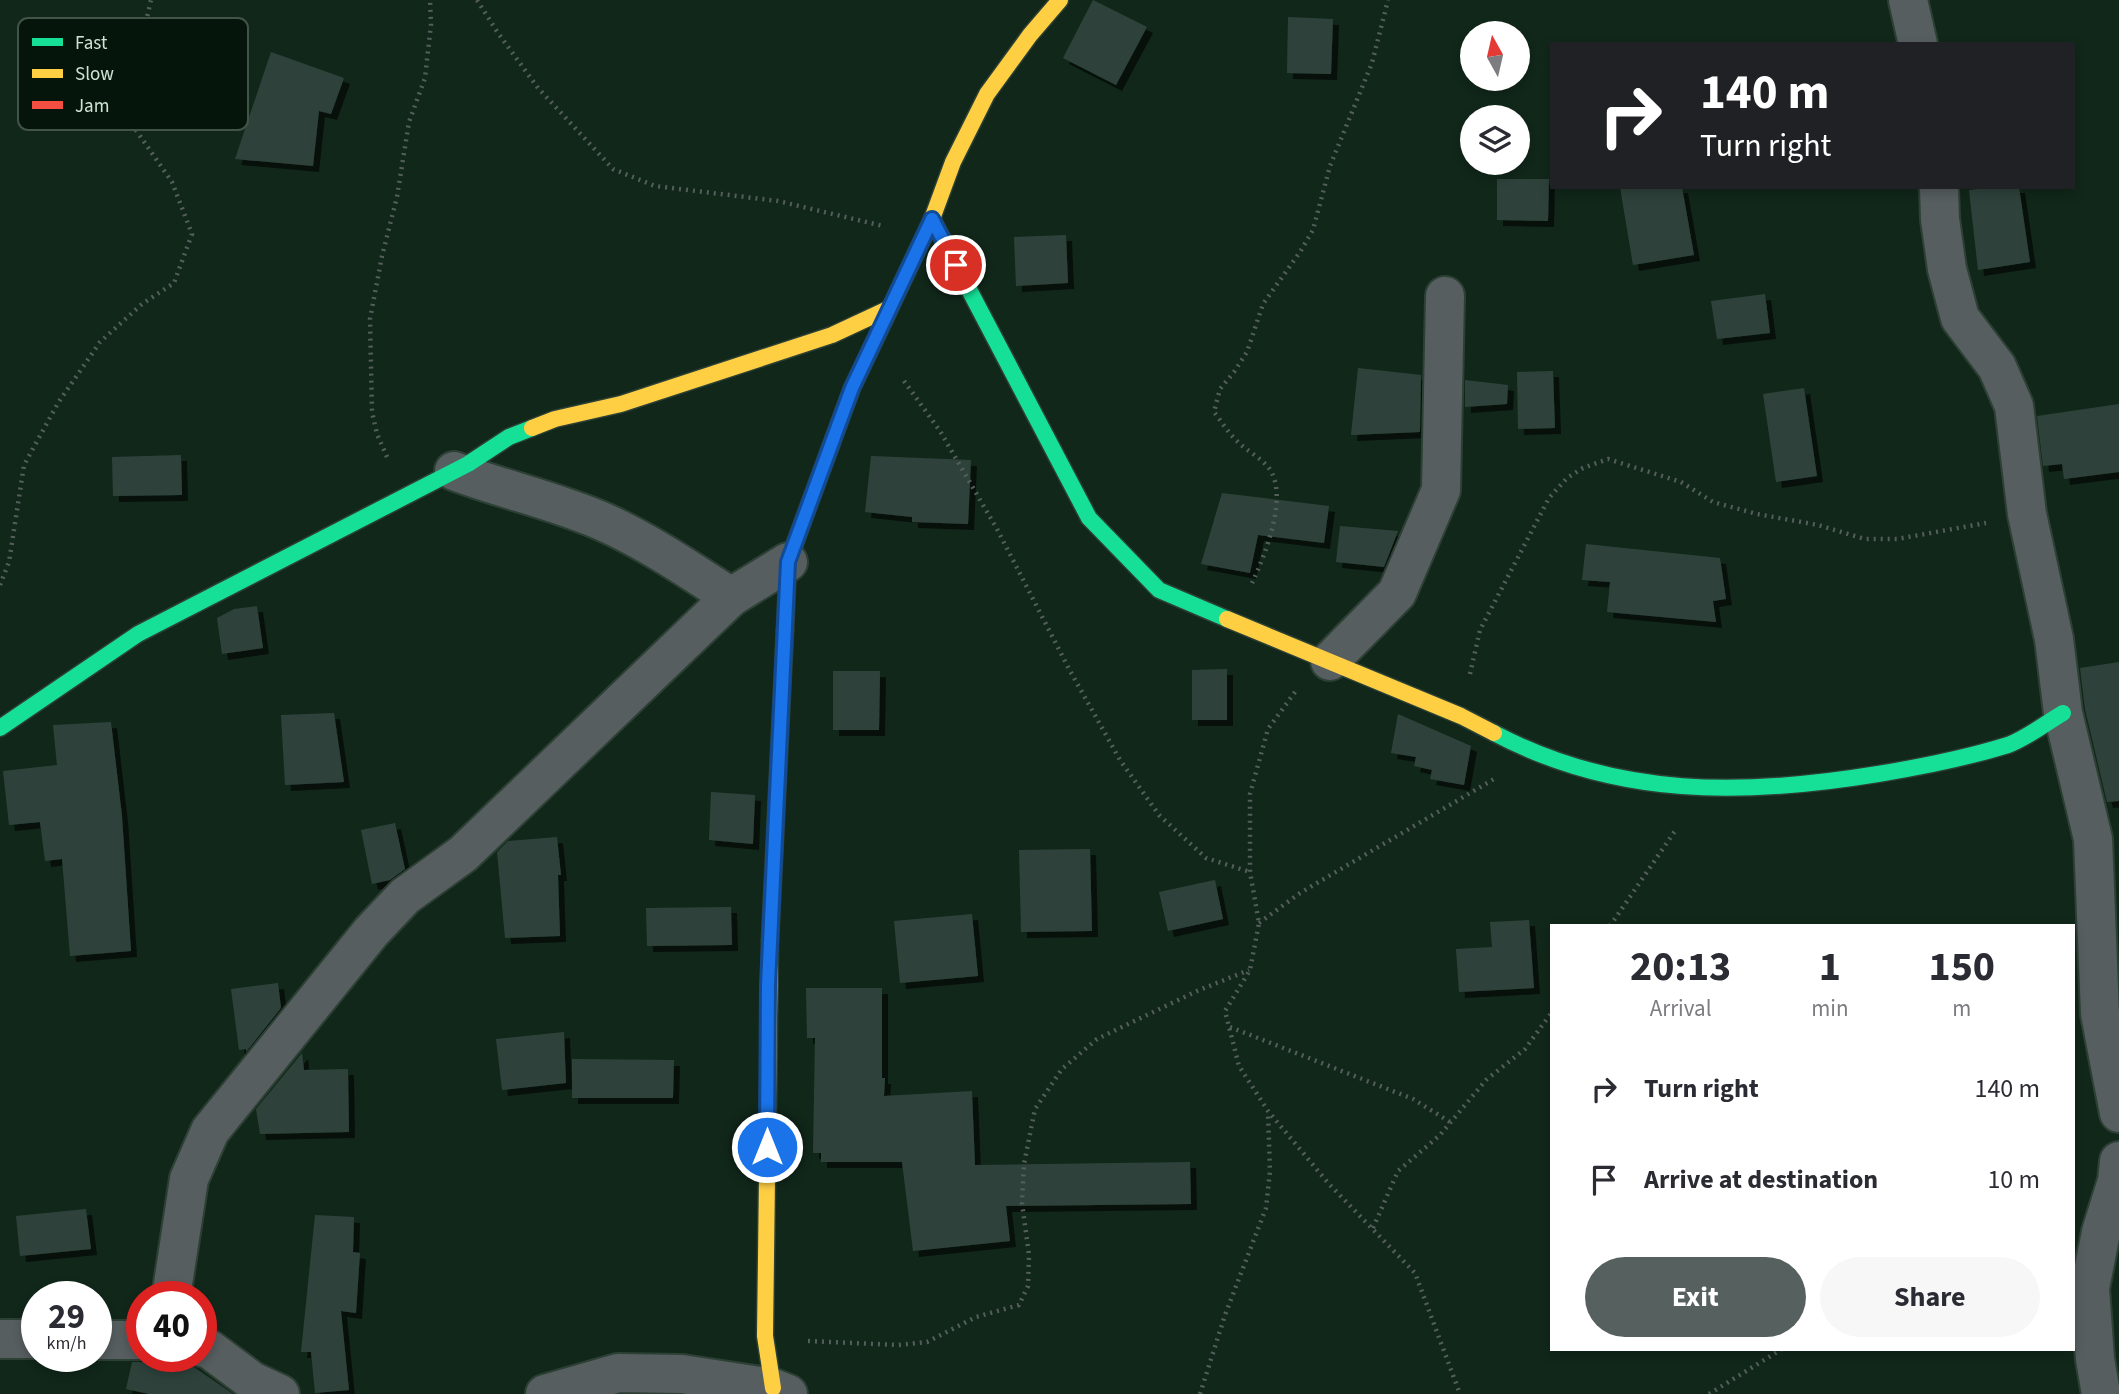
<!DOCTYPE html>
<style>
:root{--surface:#fff;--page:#f7f7f7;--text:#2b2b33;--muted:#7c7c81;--accent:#56605e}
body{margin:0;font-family:"Source Sans 3",sans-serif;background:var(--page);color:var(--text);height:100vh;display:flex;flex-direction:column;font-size:26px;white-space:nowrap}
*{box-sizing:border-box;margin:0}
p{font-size:23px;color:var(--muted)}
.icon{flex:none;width:38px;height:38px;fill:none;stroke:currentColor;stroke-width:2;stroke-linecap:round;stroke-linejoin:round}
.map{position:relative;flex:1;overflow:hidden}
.sheet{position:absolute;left:1550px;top:924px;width:525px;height:427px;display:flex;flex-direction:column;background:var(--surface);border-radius:0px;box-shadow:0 4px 10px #0003}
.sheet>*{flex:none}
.banner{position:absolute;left:1550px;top:42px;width:525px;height:147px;border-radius:0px;box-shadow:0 4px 10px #0003;background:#202124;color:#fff;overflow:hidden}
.needle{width:46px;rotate:352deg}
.buttons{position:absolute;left:1460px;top:21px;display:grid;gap:14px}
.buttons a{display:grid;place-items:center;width:70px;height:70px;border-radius:50%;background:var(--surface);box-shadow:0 4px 10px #0003;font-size:35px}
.speed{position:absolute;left:21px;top:1281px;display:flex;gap:14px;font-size:35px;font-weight:700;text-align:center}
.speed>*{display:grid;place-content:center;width:91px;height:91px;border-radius:50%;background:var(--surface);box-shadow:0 4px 10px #0003;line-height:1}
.speed small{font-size:18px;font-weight:400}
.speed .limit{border:10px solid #d22;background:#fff;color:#111}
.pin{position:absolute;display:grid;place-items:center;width:60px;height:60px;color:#fff;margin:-30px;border:4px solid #fff;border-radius:50%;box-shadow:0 2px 7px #0007}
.me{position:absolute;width:77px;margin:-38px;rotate:0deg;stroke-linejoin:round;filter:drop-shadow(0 0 5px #0008)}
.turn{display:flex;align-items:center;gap:24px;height:147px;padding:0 35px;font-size:32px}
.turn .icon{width:91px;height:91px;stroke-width:2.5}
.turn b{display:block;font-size:49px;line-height:60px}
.eta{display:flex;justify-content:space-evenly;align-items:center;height:119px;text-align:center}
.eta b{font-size:42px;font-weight:700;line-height:49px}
.button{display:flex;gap:14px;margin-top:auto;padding:14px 35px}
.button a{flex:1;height:80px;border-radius:42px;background:var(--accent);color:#fff;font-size:28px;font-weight:700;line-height:80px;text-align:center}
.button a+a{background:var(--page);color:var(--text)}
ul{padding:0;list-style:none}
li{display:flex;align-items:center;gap:21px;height:91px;padding:0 35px}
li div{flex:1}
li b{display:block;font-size:26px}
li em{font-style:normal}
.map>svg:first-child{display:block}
.building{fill:#2e433a;filter:url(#shadow)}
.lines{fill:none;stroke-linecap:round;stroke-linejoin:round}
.street-casing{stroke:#2d4035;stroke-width:42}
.fast-casing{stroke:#2d4035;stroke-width:19}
.slow-casing{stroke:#2d4035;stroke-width:19}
.jam-casing{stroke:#2d4035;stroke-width:19}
.path{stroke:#545e5b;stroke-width:4.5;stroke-dasharray:2 5;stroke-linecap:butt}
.street{stroke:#575e60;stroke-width:38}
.fast{stroke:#16e098;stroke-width:16}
.slow{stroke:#ffcf43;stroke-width:16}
.jam{stroke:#f24e42;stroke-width:16}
.route-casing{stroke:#114b97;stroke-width:18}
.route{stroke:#1a73e8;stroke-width:12}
.key{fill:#06150b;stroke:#425347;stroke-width:2}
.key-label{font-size:19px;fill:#cde3d3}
</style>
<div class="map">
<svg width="2119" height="1394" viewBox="0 0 2119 1394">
<defs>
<filter id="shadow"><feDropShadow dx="6" dy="6" stdDeviation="0" flood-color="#0009"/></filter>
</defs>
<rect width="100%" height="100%" fill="#11271a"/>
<g class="building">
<polygon points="1093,0 1147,27 1116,85 1063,58"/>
<polygon points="1288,17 1333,19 1331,74 1287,73"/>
<polygon points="271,52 344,78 331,114 319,111 313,166 235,159"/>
<polygon points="1497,179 1549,179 1548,221 1497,220"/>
<polygon points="1620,187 1682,187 1694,255 1633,265"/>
<polygon points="1997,187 2019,187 2030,262 1978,270 1969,190"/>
<polygon points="1066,235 1068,283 1016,286 1014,237"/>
<polygon points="1765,294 1770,333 1717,339 1711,301"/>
<polygon points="1358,368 1421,375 1420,432 1351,435"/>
<polygon points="1553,371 1555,428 1518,429 1517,372"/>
<polygon points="1465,380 1508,385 1507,404 1465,407"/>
<polygon points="1804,388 1817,476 1776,482 1763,394"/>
<polygon points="2119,404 2119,472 2064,479 2062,464 2043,466 2037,416"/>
<polygon points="181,455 182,495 113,496 112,457"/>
<polygon points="871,456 971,460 968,524 912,522 912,517 865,512"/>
<polygon points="1222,493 1329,506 1324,543 1258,535 1250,573 1201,564"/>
<polygon points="1340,526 1398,531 1384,567 1336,562"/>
<polygon points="1586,544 1720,558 1726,599 1713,601 1716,622 1607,612 1610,582 1582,580"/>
<polygon points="257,606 263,648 222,654 217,618 234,609"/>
<polygon points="2119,662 2119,801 2107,802 2085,709 2080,668"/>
<polygon points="1227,669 1227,720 1192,720 1192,670"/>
<polygon points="833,671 880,671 879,730 833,730"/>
<polygon points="334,713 344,782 285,785 281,715"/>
<polygon points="1398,714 1471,746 1464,785 1430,779 1432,770 1414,766 1416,757 1391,753"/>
<polygon points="111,722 122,816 131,951 70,956 62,859 45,861 40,822 9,825 3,771 57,765 53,725"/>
<polygon points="711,792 755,795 753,844 709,840"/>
<polygon points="395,823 405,869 390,880 372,884 361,830"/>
<polygon points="557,837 561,875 558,875 560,936 505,938 497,852 508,841"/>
<polygon points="1090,849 1092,931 1021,932 1019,850"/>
<polygon points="1215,880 1223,919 1168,931 1159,892"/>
<polygon points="731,907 732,945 647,946 646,908"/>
<polygon points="972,914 978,976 900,983 894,921"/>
<polygon points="1529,920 1534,988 1459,992 1456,949 1492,947 1490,922"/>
<polygon points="278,983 281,1008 246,1052 246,1049 239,1050 231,989"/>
<polygon points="806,988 882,988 882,1078 885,1078 884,1096 972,1091 975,1165 1190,1162 1191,1204 1006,1206 1010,1241 913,1251 902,1162 821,1162 821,1153 813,1153 815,1038 807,1038"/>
<polygon points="564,1032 566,1083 502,1090 496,1039"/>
<polygon points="302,1053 304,1070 348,1069 349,1132 260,1134 256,1109"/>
<polygon points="572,1059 674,1060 673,1098 572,1098"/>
<polygon points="86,1209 91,1249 20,1256 16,1216"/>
<polygon points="315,1215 354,1217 353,1252 360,1253 356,1313 341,1311 349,1390 315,1393 311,1352 301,1352"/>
<polygon points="156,1356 185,1361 233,1394 149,1394 126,1389 132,1362 143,1362"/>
</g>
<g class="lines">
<g class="street-casing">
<g id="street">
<polyline points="1908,0 1918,44"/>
<polyline points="1939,187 1940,219 1947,269 1960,318 1997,367 2014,406 2027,514 2054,639 2063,713 2093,839 2100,1014 2119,1113"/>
<path d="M 454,471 C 504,490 557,501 606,523 C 650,543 691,571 731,597"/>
<polyline points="1330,661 1397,593 1441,490 1445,296"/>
<polyline points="171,1297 189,1179 210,1131 371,932 405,896 463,854 731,597 788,562"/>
<polyline points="0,1339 37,1339"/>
<polyline points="96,1340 142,1340"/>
<polyline points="201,1347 209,1349 252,1381 280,1394"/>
<polyline points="545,1394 618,1373 682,1374 773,1388 788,1394"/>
<polyline points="2101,1394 2095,1359 2090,1288 2101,1232 2117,1181 2119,1161"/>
</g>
</g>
<g class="fast-casing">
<g id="fast">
<polyline points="932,219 1089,518 1159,590 1227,619"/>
<polyline points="785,630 788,562 852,388 884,321"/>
<polyline points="0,728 138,634 468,464 509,437 532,428"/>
<path d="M 1494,733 C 1617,798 1744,796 1878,774 C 1921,767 1966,758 2008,745 C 2027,738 2046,723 2063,713"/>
</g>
</g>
<g class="slow-casing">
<g id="slow">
<polyline points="884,321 932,219 953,162 987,94 1030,35 1060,0"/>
<polyline points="532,428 555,419 621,404 832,335 890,308"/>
<polyline points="1227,619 1461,716 1494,733"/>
<polyline points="770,940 765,1336 773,1388"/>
</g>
</g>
<g class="jam-casing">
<polyline id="jam" points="770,940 785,630"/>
</g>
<g class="path">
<polyline points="477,0 498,33 538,88 613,169 655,186 778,201 883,226"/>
<polyline points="904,381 940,431 997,529 1069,669 1120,760 1159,815 1206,858 1250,872"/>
<polyline points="387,457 377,434 372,412 370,319 382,256 397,197 409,122 425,78 431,24 430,0"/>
<path d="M 1252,583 C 1265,555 1290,494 1268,467 C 1260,457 1247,451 1238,442 C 1229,434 1222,422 1214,412 L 1220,389 L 1234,372 L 1247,352 L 1263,304 L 1300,252 L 1313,230 L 1330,166 L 1372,63 L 1388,0"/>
<polyline points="0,585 9,562 24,465 58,403 100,342 142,304 174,283 192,234 172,182 131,123 133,78 151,0"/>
<polyline points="1470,674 1480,630 1549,498 1567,478 1583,468 1608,459 1681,482 1713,502 1757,514 1818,525 1865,539 1897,539 1986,523"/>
<polyline points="1295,692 1268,729 1250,794 1250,872 1259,923 1250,970 1225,1011 1239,1066 1268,1111 1329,1184 1415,1273 1460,1394"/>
<polyline points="1259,923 1300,893 1494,779"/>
<polyline points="1610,926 1677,828"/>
<polyline points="1230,1027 1413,1099 1450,1122"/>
<polyline points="1373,1228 1398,1171 1440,1135 1486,1080 1525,1049 1552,1012"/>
<polyline points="808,1341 898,1345 927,1342 976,1317 1019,1305 1028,1286 1029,1255 1022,1203 1024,1164 1035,1109 1062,1069 1097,1039 1197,991 1249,970"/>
<polyline points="1200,1394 1225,1315 1266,1208 1270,1171 1268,1113"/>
<polyline points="1709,1394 1782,1349"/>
</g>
<use href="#street" class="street"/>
<use href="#fast" class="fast"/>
<use href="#slow" class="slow"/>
<use href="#jam" class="jam"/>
</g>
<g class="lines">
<g class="route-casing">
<polyline id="route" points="767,1147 768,985 788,562 852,388 932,219 956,265"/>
</g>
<use href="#route" class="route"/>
</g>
<rect x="18" y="18" width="230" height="112" rx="10" class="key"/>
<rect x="32" y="38" width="31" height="8" fill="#16e098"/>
<rect x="32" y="69" width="31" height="9" fill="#ffcf43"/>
<rect x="32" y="101" width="31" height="8" fill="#f24e42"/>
<g class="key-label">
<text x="75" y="49">Fast</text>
<text x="75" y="80">Slow</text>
<text x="75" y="112">Jam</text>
</g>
</svg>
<div class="buttons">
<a><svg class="needle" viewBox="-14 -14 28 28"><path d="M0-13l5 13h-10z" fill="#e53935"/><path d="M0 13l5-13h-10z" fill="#7c7c81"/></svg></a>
<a><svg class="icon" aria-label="layers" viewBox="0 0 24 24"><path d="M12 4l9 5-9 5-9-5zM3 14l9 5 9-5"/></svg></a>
</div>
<div class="speed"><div>29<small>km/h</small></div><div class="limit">40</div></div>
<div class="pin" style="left:956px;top:265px;background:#d93025"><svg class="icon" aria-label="arrive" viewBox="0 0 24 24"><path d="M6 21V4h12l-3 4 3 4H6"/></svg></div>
<svg class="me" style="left:767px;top:1147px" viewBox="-20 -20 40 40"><circle r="17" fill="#1a73e8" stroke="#fff" stroke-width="3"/><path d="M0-11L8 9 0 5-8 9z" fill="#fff"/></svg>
<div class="banner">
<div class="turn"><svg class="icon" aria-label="right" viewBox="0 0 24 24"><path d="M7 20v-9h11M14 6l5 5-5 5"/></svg><div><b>140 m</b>Turn right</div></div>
</div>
<section class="sheet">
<div class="eta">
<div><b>20:13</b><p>Arrival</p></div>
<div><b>1</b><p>min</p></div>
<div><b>150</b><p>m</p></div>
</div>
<ul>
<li><svg class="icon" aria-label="right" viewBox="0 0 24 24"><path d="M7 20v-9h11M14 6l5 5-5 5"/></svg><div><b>Turn right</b></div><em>140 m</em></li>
<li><svg class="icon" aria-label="arrive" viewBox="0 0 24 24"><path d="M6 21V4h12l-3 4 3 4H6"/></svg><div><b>Arrive at destination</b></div><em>10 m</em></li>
</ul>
<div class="button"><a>Exit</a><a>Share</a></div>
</section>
</div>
